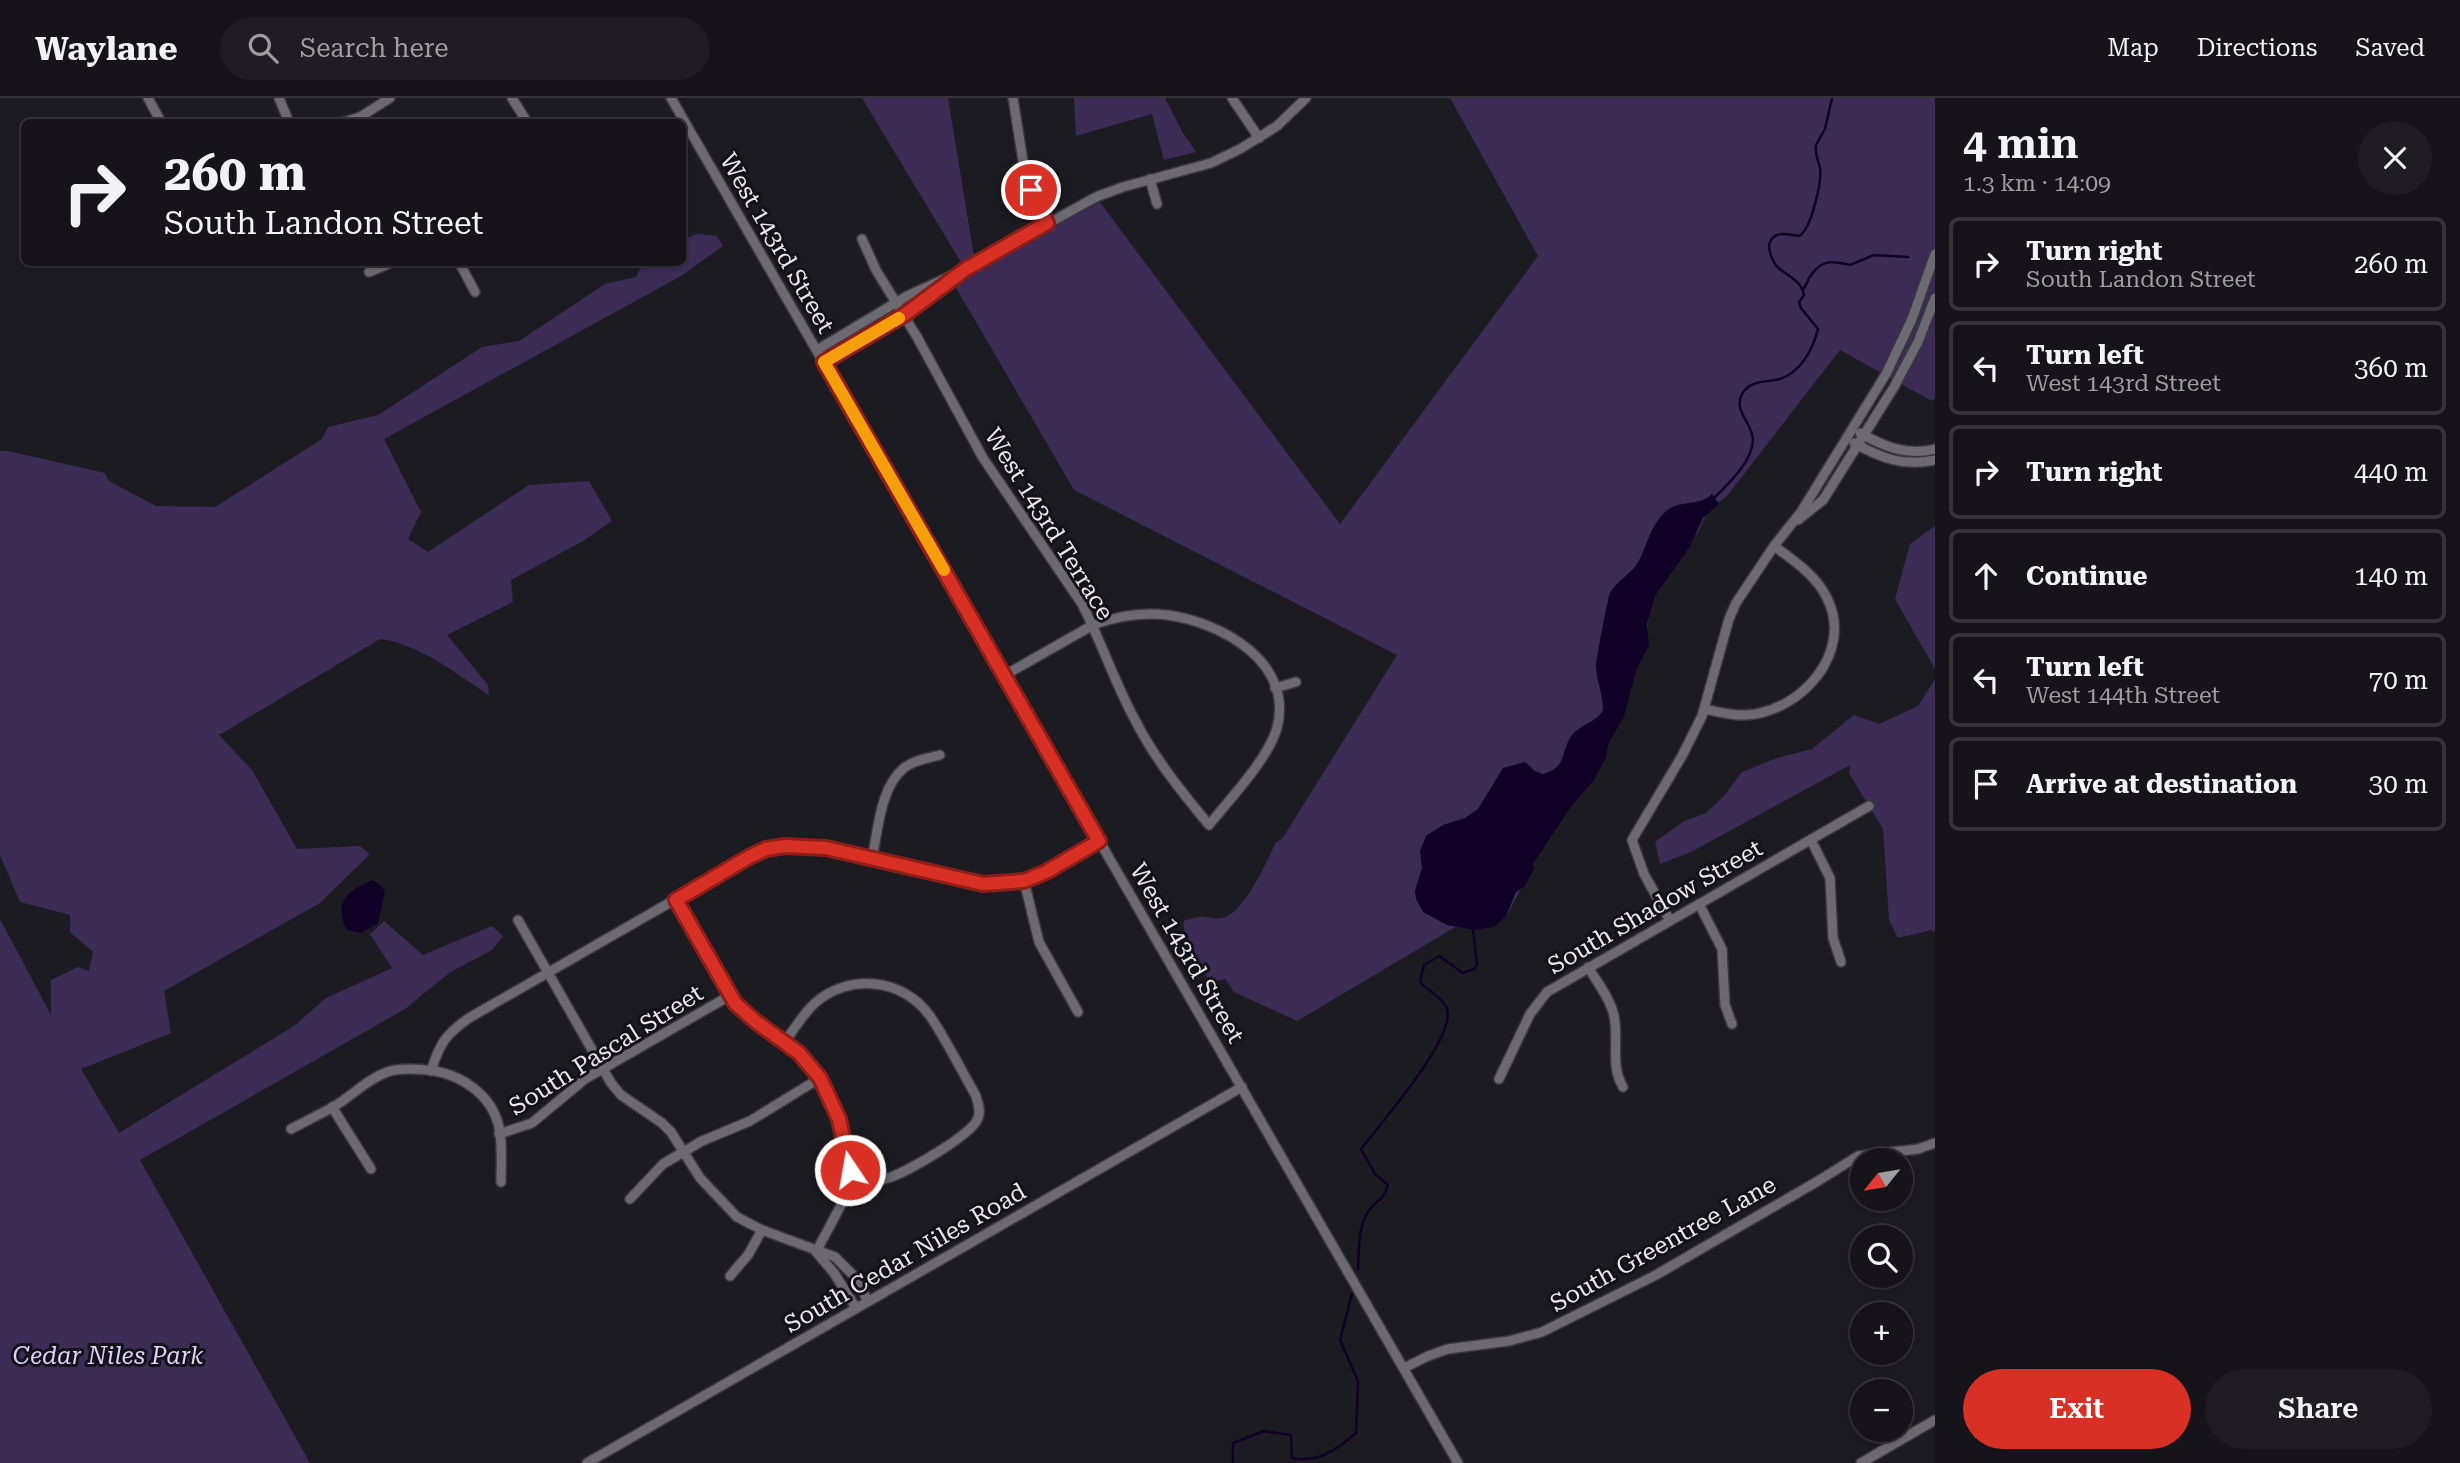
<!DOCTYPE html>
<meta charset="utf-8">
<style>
:root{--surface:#16141a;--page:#1f1d23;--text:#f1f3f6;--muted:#9e9ea2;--line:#353339;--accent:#d93025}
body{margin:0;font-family:"Roboto Serif",serif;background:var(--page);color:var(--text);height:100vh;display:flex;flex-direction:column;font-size:26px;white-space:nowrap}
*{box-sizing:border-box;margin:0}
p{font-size:23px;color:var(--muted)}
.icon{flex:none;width:38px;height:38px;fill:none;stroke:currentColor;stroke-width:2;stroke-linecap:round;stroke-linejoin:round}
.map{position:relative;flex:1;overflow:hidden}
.sheet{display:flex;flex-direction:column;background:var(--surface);width:525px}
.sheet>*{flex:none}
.banner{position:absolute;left:21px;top:21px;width:665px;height:147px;border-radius:10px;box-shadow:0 2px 5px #0004,0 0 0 2px var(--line);background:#16141a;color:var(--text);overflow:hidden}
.needle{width:46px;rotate:240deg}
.controls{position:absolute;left:1850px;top:1050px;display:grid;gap:14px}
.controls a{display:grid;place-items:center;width:63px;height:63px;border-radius:50%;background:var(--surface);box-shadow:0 2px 5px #0004,0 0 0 2px var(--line);font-size:35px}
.pin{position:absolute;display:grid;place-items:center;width:60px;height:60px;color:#fff;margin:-30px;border:4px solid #fff;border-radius:50%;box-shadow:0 2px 7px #0007}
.me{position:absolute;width:77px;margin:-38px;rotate:348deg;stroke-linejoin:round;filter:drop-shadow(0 0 5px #0008)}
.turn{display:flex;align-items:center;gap:24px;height:147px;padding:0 28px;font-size:32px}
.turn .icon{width:91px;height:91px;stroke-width:2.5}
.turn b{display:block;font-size:49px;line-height:60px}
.round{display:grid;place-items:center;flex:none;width:74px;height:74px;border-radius:37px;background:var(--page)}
.head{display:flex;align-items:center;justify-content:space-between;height:119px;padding:0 28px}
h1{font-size:42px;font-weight:600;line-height:52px}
.cta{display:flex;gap:14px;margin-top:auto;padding:14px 28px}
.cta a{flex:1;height:80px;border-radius:42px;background:var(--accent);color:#fff;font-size:28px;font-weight:600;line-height:80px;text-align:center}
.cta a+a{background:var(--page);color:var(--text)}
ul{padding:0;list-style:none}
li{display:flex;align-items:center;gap:21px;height:94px;margin:0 14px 10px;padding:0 14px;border:4px solid var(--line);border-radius:10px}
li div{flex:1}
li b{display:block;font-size:26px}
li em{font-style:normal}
header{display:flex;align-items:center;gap:42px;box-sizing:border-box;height:98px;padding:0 35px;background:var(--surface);border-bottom:2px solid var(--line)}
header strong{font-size:33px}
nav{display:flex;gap:38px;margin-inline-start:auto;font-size:24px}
.search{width:490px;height:63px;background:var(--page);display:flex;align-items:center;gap:18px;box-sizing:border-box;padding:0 24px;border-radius:38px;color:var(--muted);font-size:26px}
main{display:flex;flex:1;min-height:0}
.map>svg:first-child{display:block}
.green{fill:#3b2b55}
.water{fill:#100026}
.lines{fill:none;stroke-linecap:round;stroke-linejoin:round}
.stream{stroke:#100026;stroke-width:2.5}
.minor-casing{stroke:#3a383e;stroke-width:12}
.minor{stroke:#6c6972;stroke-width:9}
.route-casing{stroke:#8d1f18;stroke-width:18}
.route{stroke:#d93025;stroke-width:12}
.slow{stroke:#f59e0b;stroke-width:12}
.labels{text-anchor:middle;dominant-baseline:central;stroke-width:6;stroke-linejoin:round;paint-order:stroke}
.street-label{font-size:24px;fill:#ebe9ee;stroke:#141219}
.park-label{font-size:24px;font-style:italic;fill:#ded1f9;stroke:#141219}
</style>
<header>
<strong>Waylane</strong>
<div class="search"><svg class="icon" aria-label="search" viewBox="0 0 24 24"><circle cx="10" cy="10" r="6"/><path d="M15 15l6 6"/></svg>Search here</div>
<nav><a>Map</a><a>Directions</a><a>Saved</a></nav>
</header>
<main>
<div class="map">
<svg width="1935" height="1365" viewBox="0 0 1935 1365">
<rect width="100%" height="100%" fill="#1d1b22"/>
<g class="green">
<polygon points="862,0 948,0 974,158 962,166"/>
<polygon points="1074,0 1165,0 1183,35 1196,54 1164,62 1152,16 1076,38"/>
<path d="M 1450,0 L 1935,0 L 1935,300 L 1932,303 L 1840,252 L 1727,398 L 1708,413 L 1698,434 L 1651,494 L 1646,550 L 1507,817 C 1491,832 1478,832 1457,828 L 1297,923 L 1234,894 L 1225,881 L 1213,884 L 1208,882 C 1201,866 1181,839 1184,823 C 1190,821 1199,818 1206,819 C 1211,819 1216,822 1222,820 C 1244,816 1267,763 1276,744 L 1282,741 L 1397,557 L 1074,392 L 952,183 L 1096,99 L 1340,426 L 1538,158 Z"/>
<path d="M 697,136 L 717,138 L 723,148 L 681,178 L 384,341 L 421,414 L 408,441 L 428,454 L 529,387 L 589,383 L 612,423 L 583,443 L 511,482 L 513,504 L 447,537 L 488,587 L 489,597 C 456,576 420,546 380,541 L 219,637 L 252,672 L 297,751 L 360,748 L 370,756 L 320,805 L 164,893 L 171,935 L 81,971 L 119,1035 L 294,928 L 326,900 L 392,870 L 370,836 L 384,823 L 423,857 L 492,828 L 503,838 L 492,852 L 449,875 L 405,911 L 140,1062 L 310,1365 L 0,1365 L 0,821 L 51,917 L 51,882 L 78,869 L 89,873 L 93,854 L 70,834 L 70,817 L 20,804 L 0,757 L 0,353 L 8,353 L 105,375 L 109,383 L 156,408 L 215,409 L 322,341 L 328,329 L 378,317 L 482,249 L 519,243 L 605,186 L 636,179 L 643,165 L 682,164 L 683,142 Z"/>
<polygon points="1935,428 1935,571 1895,501 1910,446"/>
<polygon points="1935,581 1935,834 1931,832 1898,840 1889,822 1883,731 1849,675 1850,667 1693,753 1660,766 1655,744 1684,723 1706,715 1723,699 1742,674 1777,660 1812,651 1854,617 1879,626 1918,608"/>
</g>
<g class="water">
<path d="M 1712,396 L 1719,406 L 1703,420 L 1689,450 L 1655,498 L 1647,526 L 1649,547 L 1636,573 L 1624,618 L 1608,647 L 1606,660 L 1594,682 L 1570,710 L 1533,766 L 1534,770 L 1525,788 L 1516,794 L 1506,818 L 1494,829 L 1475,832 L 1447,827 L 1423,814 L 1416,801 L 1415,793 L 1422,770 L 1420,753 L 1426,738 L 1443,727 L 1465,720 L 1478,711 L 1503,670 L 1525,664 L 1535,673 L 1543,676 C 1568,669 1560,654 1572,637 C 1581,626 1596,625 1603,612 C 1603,597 1597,584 1596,569 C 1596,564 1608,498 1610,495 C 1617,482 1631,477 1639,463 C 1647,447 1650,429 1664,415 C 1679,400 1698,410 1712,396 Z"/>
<path d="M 373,782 L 381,787 L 385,794 L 378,825 L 361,835 L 347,832 C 332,805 349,791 373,782 Z"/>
</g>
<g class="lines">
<g class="stream">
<path d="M 1803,191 C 1808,186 1807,181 1812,176 C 1822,161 1835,163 1850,167 L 1874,157 L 1908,159"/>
<path d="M 1715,399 C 1729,385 1752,364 1753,342 C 1753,325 1733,314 1742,296 C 1751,281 1766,285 1780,281 C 1801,274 1813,251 1818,231 L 1801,210 L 1799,204 L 1804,197 C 1799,173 1771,180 1769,147 C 1773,132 1785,136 1799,138 C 1811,132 1822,84 1820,70 C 1818,62 1815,56 1816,47 L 1825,31 L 1832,0"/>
<path d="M 1358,1171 C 1359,1154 1358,1128 1368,1114 C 1376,1101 1382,1105 1388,1087 L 1375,1076 L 1361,1051 C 1380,1026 1457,939 1447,910 C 1443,900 1427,892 1420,884 L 1424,867 L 1439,858 L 1463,875 L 1474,871 L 1477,867 L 1473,832"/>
<path d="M 1233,1365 L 1233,1345 L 1264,1333 L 1291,1337 L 1292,1360 C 1319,1365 1336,1352 1356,1335 L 1358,1283 L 1340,1242 L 1352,1196"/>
</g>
<g class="minor-casing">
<g id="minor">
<polyline points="148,0 161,24"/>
<polyline points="279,0 289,24"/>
<polyline points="512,0 527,24"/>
<polyline points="671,0 1458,1365"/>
<polyline points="1013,0 1025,76 1047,125"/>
<polyline points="1232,0 1259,40"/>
<polyline points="344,24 360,19 390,0"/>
<polyline points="1150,81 1157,106"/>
<path d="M 862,141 L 876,172 L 917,239 L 983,360 L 1082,506 C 1101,543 1114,583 1134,620 C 1154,660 1181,693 1209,727 C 1230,701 1268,661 1277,630 C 1294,564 1221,524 1167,517 C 1141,514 1117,518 1093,527 L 1005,577"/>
<polyline points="459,164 475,194"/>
<polyline points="369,174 393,164"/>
<polyline points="817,252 907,198 966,171 1096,99 1123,89 1211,65 1240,51 1277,28 1306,0"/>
<polyline points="824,264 904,217 956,179"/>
<path d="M 1860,335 C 1885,349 1907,358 1935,351"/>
<path d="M 1854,345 C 1881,360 1904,369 1935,362"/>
<polyline points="1798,422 1823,402 1894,289 1918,244 1935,200"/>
<polyline points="1275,590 1296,584"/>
<path d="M 1705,611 C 1719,614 1733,618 1747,617 C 1802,613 1854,554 1827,500 C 1816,477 1794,463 1774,448"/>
<polyline points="1811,742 1830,780 1833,840 1841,864"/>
<path d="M 872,761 C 878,733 880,689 904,670 C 914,662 928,660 940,657"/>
<polyline points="1024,783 1039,844 1078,914"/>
<polyline points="676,802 735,905 755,923 799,955 820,980 830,998 849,1062 849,1082 840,1109 816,1154"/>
<polyline points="1699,806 1722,851 1725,907 1732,926"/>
<polyline points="1669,821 1644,776 1632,742 1682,658 1702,618 1729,521 1736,505 1774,448 1801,414 1886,276 1912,221 1935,156"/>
<polyline points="518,822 611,985 621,997 662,1025 671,1034 700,1080 737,1119 762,1132 835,1159 855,1179 868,1203"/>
<path d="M 1588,869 C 1597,884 1610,900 1614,918 C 1619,941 1610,968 1623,989"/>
<path d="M 785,944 C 794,931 803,916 815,905 C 849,875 903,880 930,918 C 947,943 961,972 976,998 C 978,1006 981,1012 978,1020 C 974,1036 905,1075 888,1080 C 875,1085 863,1083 849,1082"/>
<path d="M 431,973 C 440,945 445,937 469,920 L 749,759 C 775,748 798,746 826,750 L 983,786 C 1034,786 1057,768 1099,743"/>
<polyline points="1499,981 1530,916 1547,894 1869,708"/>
<polyline points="332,1009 371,1071"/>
<path d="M 291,1031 C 306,1023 323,1015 338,1006 C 355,995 368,981 387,974 C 402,969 421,971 435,973 C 463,978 490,997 498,1025 C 503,1044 501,1065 501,1084"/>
<polyline points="499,1036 532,1025 585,981 731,897"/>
<polyline points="630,1101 663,1066 702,1043 750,1023 820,980"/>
<polyline points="817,1155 834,1175 856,1210"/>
<polyline points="730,1178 748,1157 762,1132"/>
<polyline points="1404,1270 1428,1258 1448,1251 1509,1243 1542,1234 1656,1177 1818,1083 1858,1058 1918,1051 1935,1045"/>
<polyline points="587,1365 1242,989"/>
<polyline points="1861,1365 1935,1322"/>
</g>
</g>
<use href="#minor" class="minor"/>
</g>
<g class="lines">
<g class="route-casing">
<polyline id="route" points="850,1072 839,1021 820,980 799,955 755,923 735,905 676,802 749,759 766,751 785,748 826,750 983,786 1024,783 1046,774 1099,743 824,264 904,217 966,171 1047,125 1031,92"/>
</g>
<use href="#route" class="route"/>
<polyline class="slow" points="899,220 824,264 944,472"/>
</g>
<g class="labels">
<g class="street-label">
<text transform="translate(777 145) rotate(60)">West 143rd Street</text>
<text transform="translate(1049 426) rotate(58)">West 143rd Terrace</text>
<text transform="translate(1655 809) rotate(-30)">South Shadow Street</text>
<text transform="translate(1187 855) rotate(60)">West 143rd Street</text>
<text transform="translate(606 952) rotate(-32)">South Pascal Street</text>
<text transform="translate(1663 1146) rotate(-29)">South Greentree Lane</text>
<text transform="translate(905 1160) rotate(-30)">South Cedar Niles Road</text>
</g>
<g class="park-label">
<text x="108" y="1258">Cedar Niles Park</text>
</g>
</g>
</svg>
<div class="controls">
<a><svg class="needle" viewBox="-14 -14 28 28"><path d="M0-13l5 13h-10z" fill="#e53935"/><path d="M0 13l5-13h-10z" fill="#9e9ea2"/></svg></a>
<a><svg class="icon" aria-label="search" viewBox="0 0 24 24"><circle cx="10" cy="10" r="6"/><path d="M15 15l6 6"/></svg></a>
<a>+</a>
<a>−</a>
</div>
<div class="pin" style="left:1031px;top:92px;background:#d93025"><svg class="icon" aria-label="arrive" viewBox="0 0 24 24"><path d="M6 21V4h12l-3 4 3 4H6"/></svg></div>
<svg class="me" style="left:850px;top:1072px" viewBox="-20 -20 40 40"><circle r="17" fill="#d93025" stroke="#fff" stroke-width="3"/><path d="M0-11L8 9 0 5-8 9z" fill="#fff"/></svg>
<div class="banner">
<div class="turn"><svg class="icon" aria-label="right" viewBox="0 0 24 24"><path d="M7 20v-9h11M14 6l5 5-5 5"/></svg><div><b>260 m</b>South Landon Street</div></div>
</div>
</div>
<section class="sheet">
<div class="head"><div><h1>4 min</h1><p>1.3 km · 14:09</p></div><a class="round"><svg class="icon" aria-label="close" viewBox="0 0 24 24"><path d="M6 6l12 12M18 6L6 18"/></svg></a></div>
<ul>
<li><svg class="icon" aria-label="right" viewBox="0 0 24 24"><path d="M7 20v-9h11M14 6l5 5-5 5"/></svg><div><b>Turn right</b><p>South Landon Street</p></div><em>260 m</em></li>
<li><svg class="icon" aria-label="left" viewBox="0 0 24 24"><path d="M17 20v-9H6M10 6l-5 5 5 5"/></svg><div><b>Turn left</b><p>West 143rd Street</p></div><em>360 m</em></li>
<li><svg class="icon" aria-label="right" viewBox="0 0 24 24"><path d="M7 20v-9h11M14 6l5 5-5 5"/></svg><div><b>Turn right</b></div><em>440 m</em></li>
<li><svg class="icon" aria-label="ahead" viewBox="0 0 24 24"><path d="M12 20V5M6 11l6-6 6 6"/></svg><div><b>Continue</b></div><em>140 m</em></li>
<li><svg class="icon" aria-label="left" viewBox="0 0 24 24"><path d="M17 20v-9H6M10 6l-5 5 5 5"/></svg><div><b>Turn left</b><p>West 144th Street</p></div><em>70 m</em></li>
<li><svg class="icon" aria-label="arrive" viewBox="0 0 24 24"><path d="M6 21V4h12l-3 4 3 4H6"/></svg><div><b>Arrive at destination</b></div><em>30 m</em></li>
</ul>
<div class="cta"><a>Exit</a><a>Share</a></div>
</section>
</main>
